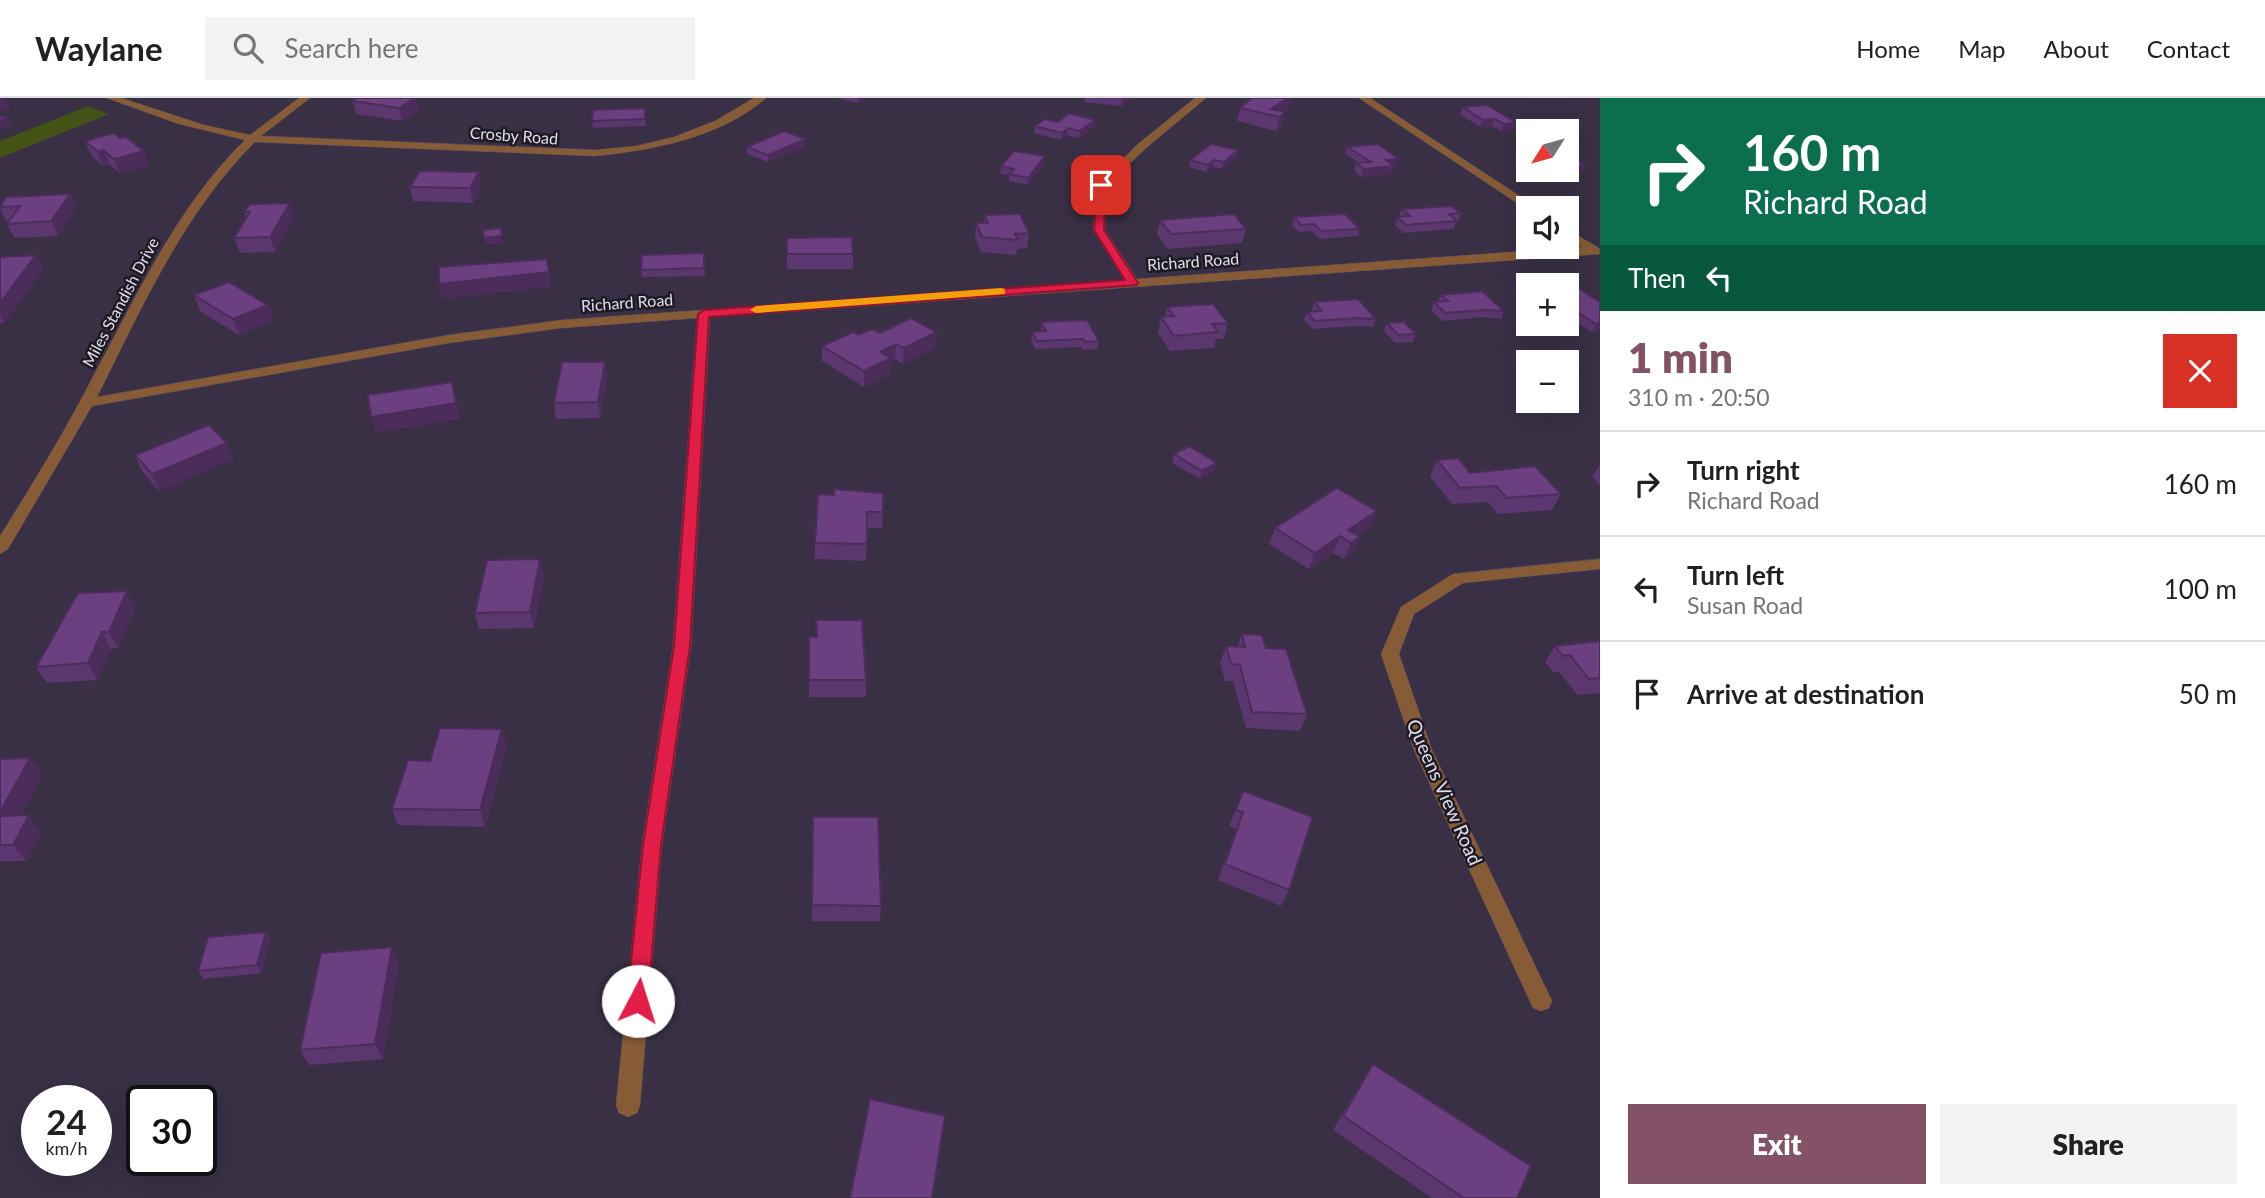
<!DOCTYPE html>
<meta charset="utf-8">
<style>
:root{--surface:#fff;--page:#f2f2f2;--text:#202124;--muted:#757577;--line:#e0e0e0;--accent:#845267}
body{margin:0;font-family:Lato,sans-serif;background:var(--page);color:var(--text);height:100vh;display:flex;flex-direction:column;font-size:26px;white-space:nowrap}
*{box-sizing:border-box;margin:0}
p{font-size:23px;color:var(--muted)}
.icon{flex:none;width:38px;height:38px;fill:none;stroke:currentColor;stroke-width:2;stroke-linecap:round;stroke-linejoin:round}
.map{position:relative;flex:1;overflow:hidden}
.sheet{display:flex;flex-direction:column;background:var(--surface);width:665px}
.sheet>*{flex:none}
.hud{background:#0b6e4f;color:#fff;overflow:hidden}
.needle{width:46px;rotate:233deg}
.tools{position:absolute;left:1516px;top:21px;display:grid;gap:14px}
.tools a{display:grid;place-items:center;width:63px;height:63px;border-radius:0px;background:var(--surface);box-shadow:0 7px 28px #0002;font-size:35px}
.speed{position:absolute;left:21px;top:987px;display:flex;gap:14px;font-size:35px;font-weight:700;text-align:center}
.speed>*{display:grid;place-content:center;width:91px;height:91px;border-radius:50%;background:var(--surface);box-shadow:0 7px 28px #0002;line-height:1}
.speed small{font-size:18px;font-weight:400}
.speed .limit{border:4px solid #111;border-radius:10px;background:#fff;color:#111}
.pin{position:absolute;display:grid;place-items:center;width:60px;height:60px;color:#fff;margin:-30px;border-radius:14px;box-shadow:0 4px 10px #0006}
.me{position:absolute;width:77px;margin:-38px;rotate:5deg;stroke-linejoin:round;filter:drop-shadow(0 0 5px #0008)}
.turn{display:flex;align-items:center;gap:24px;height:147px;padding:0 28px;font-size:32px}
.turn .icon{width:91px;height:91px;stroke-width:2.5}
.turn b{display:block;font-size:49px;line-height:60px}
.then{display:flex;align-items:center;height:66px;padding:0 28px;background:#0003;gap:14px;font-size:26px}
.round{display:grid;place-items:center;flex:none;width:74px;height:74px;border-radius:0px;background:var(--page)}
.overview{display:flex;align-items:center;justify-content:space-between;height:119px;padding:0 28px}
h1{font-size:42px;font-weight:800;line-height:52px;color:var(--accent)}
.button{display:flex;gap:14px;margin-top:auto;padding:14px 28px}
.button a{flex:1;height:80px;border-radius:0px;background:var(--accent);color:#fff;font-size:28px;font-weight:800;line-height:80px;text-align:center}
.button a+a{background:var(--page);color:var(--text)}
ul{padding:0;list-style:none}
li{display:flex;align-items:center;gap:21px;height:105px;padding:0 28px;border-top:2px solid var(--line)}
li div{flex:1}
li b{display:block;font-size:26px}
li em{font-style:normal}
header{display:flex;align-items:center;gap:42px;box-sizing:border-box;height:98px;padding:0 35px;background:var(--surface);border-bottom:2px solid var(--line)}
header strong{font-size:33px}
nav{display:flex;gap:38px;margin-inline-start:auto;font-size:24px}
.search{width:490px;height:63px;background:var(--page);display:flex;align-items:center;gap:18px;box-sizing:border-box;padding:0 24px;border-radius:0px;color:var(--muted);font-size:26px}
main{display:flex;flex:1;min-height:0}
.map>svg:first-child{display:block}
.green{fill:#445315}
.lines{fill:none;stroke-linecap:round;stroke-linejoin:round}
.minor-casing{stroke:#544c5f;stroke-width:1}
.minor{fill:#875b36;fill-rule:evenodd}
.wall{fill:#5c366e}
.shaded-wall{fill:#4b2c5a}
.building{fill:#6b3f80;stroke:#4b2c5a;stroke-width:2}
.route{fill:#e11d48;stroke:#92132f;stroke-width:2}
.slow{fill:#f59e0b}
.labels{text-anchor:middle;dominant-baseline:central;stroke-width:5;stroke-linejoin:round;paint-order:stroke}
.far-street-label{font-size:16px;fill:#e2ddea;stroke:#1e1a24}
.street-label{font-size:19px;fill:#e2ddea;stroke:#1e1a24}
</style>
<header>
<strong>Waylane</strong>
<div class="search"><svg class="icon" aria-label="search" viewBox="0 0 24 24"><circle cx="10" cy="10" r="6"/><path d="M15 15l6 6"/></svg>Search here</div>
<nav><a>Home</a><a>Map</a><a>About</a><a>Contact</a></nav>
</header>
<main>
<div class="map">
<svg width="1600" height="1100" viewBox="0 0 1600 1100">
<rect width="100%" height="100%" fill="#393045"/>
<polygon class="green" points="88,8 109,16 0,60 0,43"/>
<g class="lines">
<g class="minor-casing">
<g id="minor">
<path d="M 107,0 L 121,0 L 204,27 L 250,37 L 299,0 L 310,0 L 261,38 L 595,52 L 636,48 L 674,39 L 715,23 L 754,0 L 766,0 C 720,40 653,52 595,58 L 255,44 C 183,115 142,210 97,299 L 449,237 L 562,222 L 1125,182 L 1093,132 L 1096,87 L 1138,46 L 1195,0 L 1206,0 L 1146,50 L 1106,88 L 1105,132 L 1137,181 L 1582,149 L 1566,139 L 1566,131 L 1599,150 L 1600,156 L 710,219 L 691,548 L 662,747 L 640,1007 L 637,1015 L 628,1019 L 619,1015 L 616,1007 L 642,747 L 673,548 L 697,220 L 562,230 L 449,245 L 92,308 L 8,451 L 0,456 L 0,438 C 34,384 67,330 96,273 C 139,193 179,106 245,42 L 179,26 Z"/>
<polygon points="1359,0 1370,0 1538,110 1528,112"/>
<polygon points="1600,461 1600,471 1463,485 1414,516 1399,556 1432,652 1552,903 1549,910 1541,913 1533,910 1414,652 1381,556 1401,509 1453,476"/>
</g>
</g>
<use href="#minor" class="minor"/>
</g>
<g class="wall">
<polygon points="837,0 865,0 858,5"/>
<polygon points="1085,0 1132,0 1121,8 1084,4"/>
<polygon points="353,3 419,12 402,23 356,16"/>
<polygon points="1463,9 1517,25 1514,32 1502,33 1492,28 1480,29 1460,16"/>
<polygon points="645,10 646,28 593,30 592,23"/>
<polygon points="1240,10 1288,10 1283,14 1285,14 1282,28 1276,33 1237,23"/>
<polygon points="1095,22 1094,29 1079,40 1066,37 1061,42 1034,35 1035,28 1058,24"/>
<polygon points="85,43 150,67 120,75 109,66 103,68 91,57"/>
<polygon points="805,48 768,64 747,56 747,49"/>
<polygon points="1347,49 1399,61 1396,68 1394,69 1391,76 1361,79 1354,72 1356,65 1359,65 1345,56"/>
<polygon points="1566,55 1586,67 1583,74 1569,75 1563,72 1566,72"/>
<polygon points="1236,60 1222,71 1213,69 1206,74 1189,69 1190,62"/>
<polygon points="1044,65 1027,87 1009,83 1009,77 1000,76 1001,68"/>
<polygon points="481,88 473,105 413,103 410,89"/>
<polygon points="70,96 76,110 58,138 14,140 7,126 9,123 6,123 0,110 0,108"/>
<polygon points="250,106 294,119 275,154 240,155 234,140 246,120 244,114"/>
<polygon points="1402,111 1461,115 1458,123 1456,123 1454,131 1403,135 1395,127"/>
<polygon points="985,117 1029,135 1027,150 1017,151 1016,157 981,154 975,140 976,125 984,125"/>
<polygon points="1294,119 1360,131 1358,138 1319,141 1312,133 1299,134 1292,127"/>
<polygon points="1160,122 1246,131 1242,145 1168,151 1157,136"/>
<polygon points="787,140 853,156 853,171 787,171"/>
<polygon points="704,155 705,178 642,179 641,172"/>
<polygon points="36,157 43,172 4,225 0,225 0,159"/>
<polygon points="1566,193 1600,204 1600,232 1592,234 1566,218"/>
<polygon points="194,197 268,207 274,222 239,237 200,213"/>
<polygon points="1441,197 1504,213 1501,221 1483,219 1442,223 1431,212 1434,204 1438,204"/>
<polygon points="1314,204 1376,221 1373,229 1356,228 1312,231 1304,222 1307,214 1313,214 1312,212"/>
<polygon points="1167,209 1228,225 1224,241 1216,241 1214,250 1170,253 1158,235 1161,219 1165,219"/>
<polygon points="1041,224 1099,243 1097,251 1083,252 1081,249 1035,251 1031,242 1032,234 1041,233"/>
<polygon points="1387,225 1416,236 1413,244 1395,245 1384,233"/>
<polygon points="880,235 935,250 903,266 895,261 891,264 890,276 864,289 822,263 822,248 858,237"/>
<polygon points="605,264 607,279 600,320 556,321 554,305"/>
<polygon points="227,345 233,361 159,393 142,373 135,357"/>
<polygon points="1174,356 1217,365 1214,373 1200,381 1172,365"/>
<polygon points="1437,362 1470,375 1561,396 1552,412 1498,416 1488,404 1452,406 1430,378"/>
<polygon points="1600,366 1600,387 1592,379"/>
<polygon points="834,397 883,414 882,430 867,430 866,463 815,461 815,445"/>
<polygon points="1377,413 1370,430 1358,438 1353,456 1344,461 1333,455 1309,471 1269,446 1275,430"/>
<polygon points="544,478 534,530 479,531 475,515"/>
<polygon points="136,509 118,550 111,551 97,582 47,585 36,569"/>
<polygon points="816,522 866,582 866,599 809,599 809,539 816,539"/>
<polygon points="1242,536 1266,550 1307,616 1300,633 1246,630 1233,583 1225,583 1220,565 1226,548 1237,549"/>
<polygon points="1600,543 1600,595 1578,597 1559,574 1553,574 1545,564 1555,548"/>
<polygon points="507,648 485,729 398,727 392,711 430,663"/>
<polygon points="0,661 42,677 20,718 41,734 26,763 0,763"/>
<polygon points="1243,693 1289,792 1281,808 1218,782 1236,731 1229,728"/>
<polygon points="813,719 881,808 880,823 812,823"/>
<polygon points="270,842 262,875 204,881 198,873"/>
<polygon points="399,864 383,961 309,967 300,952"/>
<polygon points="1373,966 1517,1100 1432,1100 1333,1032 1363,981"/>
</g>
<g class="shaded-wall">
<polygon points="0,0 5,0 10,10 0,15"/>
<polygon points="415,0 416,0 419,12 402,23 399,10"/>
<polygon points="858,0 865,0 858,5"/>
<polygon points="1122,0 1132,0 1121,8"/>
<polygon points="1288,0 1291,0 1288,10 1276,19 1271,11"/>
<polygon points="1285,14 1282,28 1276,33 1280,19"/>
<polygon points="8,20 11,27 0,32 0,23"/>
<polygon points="1495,21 1492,28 1480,29 1483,22"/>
<polygon points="1095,22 1094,29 1079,40 1080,33"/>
<polygon points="1517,25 1514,32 1502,33 1504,26"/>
<polygon points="1068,30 1066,37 1061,42 1062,35"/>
<polygon points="806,41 805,48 768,64 768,57"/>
<polygon points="103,52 109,66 103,68 98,54"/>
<polygon points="1238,52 1236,60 1222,71 1224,64"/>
<polygon points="144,53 150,67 120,75 114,61"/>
<polygon points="1045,58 1044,65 1027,87 1028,80"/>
<polygon points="1399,61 1396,68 1394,69 1391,76 1361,79 1364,71 1386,62"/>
<polygon points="1214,62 1213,69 1206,74 1208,67"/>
<polygon points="1586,67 1583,74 1569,75 1573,68"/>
<polygon points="479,74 481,88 473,105 470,90"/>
<polygon points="70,96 76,110 58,138 51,123"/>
<polygon points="290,105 294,119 275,154 270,139"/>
<polygon points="502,138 503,145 485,147 484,140"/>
<polygon points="36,157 43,172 4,225 0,217 0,205"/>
<polygon points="547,161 551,189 442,201 439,186"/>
<polygon points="268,207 274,222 239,237 233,221"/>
<polygon points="1600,225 1600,232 1592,234 1596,226"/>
<polygon points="937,234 935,250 903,266 904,250"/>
<polygon points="896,246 895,261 891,264 890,276 864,289 864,273 880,254"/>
<polygon points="605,264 607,279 600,320 598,304"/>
<polygon points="452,284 460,321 376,335 371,319"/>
<polygon points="227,345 233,361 159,393 152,376"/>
<polygon points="1217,365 1214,373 1200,381 1202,373"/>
<polygon points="1377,413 1370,430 1349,444 1348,432"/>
<polygon points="1340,438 1333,455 1309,471 1315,455"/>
<polygon points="1360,439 1353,456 1344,461 1351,445"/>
<polygon points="540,461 544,478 534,530 530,514"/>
<polygon points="127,493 136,509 118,550 109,534"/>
<polygon points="102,534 111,551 97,582 88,565"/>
<polygon points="502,631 507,648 485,729 480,712"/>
<polygon points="30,660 42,677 10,734 0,720 0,714"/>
<polygon points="29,717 41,734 26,763 13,747"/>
<polygon points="266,834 270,842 262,875 257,867"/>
<polygon points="392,849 399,864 383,961 375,946"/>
</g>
<g class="building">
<polygon points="357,0 415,0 399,10 353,3"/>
<polygon points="1252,0 1288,0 1271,11 1285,14 1280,19 1240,10"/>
<polygon points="1487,7 1517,25 1504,26 1495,21 1483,22 1463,9"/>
<polygon points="645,10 645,21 592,23 593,12"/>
<polygon points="1069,15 1095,22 1080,33 1068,30 1062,35 1035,28 1045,21 1058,24"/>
<polygon points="0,18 8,20 0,23"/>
<polygon points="784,33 806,41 768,57 747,49"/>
<polygon points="114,35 120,40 126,39 144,53 114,61 103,52 98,54 85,43"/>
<polygon points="1211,46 1238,52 1224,64 1214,62 1208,67 1190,62"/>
<polygon points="1378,46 1399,61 1386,62 1394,68 1364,71 1356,65 1371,64 1347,49"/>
<polygon points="1014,53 1045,58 1028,80 1009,76 1014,71 1001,68"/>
<polygon points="1566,55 1586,67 1573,68 1566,64"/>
<polygon points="420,73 479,74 470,90 410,89"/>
<polygon points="70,96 51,123 7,126 20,108 0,109 6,99"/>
<polygon points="290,105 270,139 234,140 250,114 244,114 250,106"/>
<polygon points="1451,108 1461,115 1449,116 1457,123 1406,127 1397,119 1410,118 1402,111"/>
<polygon points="1020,116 1029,135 1015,136 1018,142 982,139 976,125 988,125 985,117"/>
<polygon points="1234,116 1246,131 1171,136 1160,122"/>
<polygon points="1345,116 1360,131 1321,133 1314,126 1301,127 1294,119"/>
<polygon points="501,130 502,138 484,140 483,132"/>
<polygon points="852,139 853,156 787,156 787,140"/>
<polygon points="704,155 704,170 641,172 642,157"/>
<polygon points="36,157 0,205 0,159"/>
<polygon points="547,161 549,174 439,186 439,169"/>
<polygon points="229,184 268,207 233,221 194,197"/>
<polygon points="1578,190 1600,204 1600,225 1596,226 1566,207 1566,193"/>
<polygon points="1482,193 1504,213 1486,212 1445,215 1434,204 1448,203 1441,197"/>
<polygon points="1358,201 1376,221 1358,220 1315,223 1307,214 1322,213 1314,204"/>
<polygon points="1213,206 1228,225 1212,226 1218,234 1174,238 1161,219 1174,218 1167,209"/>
<polygon points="911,220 937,234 904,250 896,246 880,254 891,260 864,273 822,248 853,234 858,237 872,231 880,235"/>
<polygon points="1087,222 1099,243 1085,244 1083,241 1037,243 1032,234 1046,233 1041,224"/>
<polygon points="1404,224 1416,236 1398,237 1387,225"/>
<polygon points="562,264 605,264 598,304 554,305"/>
<polygon points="452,284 456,305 371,319 368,297"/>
<polygon points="209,327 227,345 152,376 135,357"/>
<polygon points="1189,348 1217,365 1202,373 1174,356"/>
<polygon points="1458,360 1470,375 1535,368 1561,396 1507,400 1496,388 1460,390 1437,362"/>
<polygon points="1337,390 1377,413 1348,432 1360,439 1351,445 1340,438 1315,455 1275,430"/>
<polygon points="834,391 883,395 883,414 867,414 867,446 815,445 818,396 834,397"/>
<polygon points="540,461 530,514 475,515 487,462"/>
<polygon points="127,493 109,534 102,534 88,565 36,569 78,495"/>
<polygon points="816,522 862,522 866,582 809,582 809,539 817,539"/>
<polygon points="1242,536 1262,537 1266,550 1286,551 1307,616 1252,614 1240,567 1231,566 1226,548 1245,549"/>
<polygon points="1600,543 1600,580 1589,581 1570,557 1563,558 1555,548"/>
<polygon points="440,630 502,631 480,712 392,711 408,662 430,663"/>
<polygon points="30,660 0,714 0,661"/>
<polygon points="1243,693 1313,719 1289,792 1225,766 1243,714 1236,712"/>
<polygon points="29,717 13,747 0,747 0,718"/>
<polygon points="813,719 878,719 881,808 812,807"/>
<polygon points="266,834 257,867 198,873 208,839"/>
<polygon points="392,849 375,946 300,952 321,855"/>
<polygon points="1373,966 1531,1068 1517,1100 1464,1100 1343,1018"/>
<polygon points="870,1001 945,1018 932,1100 850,1100"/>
</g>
<polygon class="route" points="1101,84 1106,87 1104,132 1138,185 1137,187 709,219 690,548 661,747 648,903 645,910 638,913 630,910 627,903 643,747 674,548 698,216 704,212 1125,182 1094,132 1097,87"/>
<polygon class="slow" points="1001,190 1005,191 1005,196 756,215 750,212 756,208"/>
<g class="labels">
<g class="far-street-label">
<text transform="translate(514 37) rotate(4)">Crosby Road</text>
<text transform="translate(1193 163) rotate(-4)">Richard Road</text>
<text transform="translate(120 204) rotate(-62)">Miles Standish Drive</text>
<text transform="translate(627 204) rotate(-4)">Richard Road</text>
</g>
<g class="street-label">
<text transform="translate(1445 694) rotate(66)">Queens View Road</text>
</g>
</g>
</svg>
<div class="tools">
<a><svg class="needle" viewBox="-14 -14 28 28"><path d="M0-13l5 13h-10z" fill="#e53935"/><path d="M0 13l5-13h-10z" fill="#757577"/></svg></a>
<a><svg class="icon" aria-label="sound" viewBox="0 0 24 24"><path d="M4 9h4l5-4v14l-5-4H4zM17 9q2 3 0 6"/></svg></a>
<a>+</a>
<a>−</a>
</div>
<div class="speed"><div>24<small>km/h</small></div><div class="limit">30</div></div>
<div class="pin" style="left:1101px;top:87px;background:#d93025"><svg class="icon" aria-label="arrive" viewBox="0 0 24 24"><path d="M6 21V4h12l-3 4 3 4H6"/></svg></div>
<svg class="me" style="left:638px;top:903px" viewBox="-20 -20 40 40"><circle r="19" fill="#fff"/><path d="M0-13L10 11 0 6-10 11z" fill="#e11d48"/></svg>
</div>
<section class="sheet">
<div class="hud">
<div class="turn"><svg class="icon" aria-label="right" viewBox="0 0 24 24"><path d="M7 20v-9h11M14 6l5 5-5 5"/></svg><div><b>160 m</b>Richard Road</div></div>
<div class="then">Then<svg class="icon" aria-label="left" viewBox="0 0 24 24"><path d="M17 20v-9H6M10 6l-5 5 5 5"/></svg></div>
</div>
<div class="overview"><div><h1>1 min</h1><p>310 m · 20:50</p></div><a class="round" style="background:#d93025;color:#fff"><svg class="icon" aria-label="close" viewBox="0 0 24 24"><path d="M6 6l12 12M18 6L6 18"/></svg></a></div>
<ul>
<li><svg class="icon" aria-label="right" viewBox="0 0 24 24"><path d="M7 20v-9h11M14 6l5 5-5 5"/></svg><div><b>Turn right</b><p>Richard Road</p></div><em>160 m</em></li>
<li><svg class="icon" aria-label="left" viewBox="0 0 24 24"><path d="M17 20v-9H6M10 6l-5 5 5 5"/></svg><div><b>Turn left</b><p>Susan Road</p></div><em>100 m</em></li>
<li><svg class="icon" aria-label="arrive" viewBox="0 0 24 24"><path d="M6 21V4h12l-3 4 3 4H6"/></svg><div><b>Arrive at destination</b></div><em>50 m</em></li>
</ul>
<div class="button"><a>Exit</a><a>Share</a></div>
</section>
</main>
